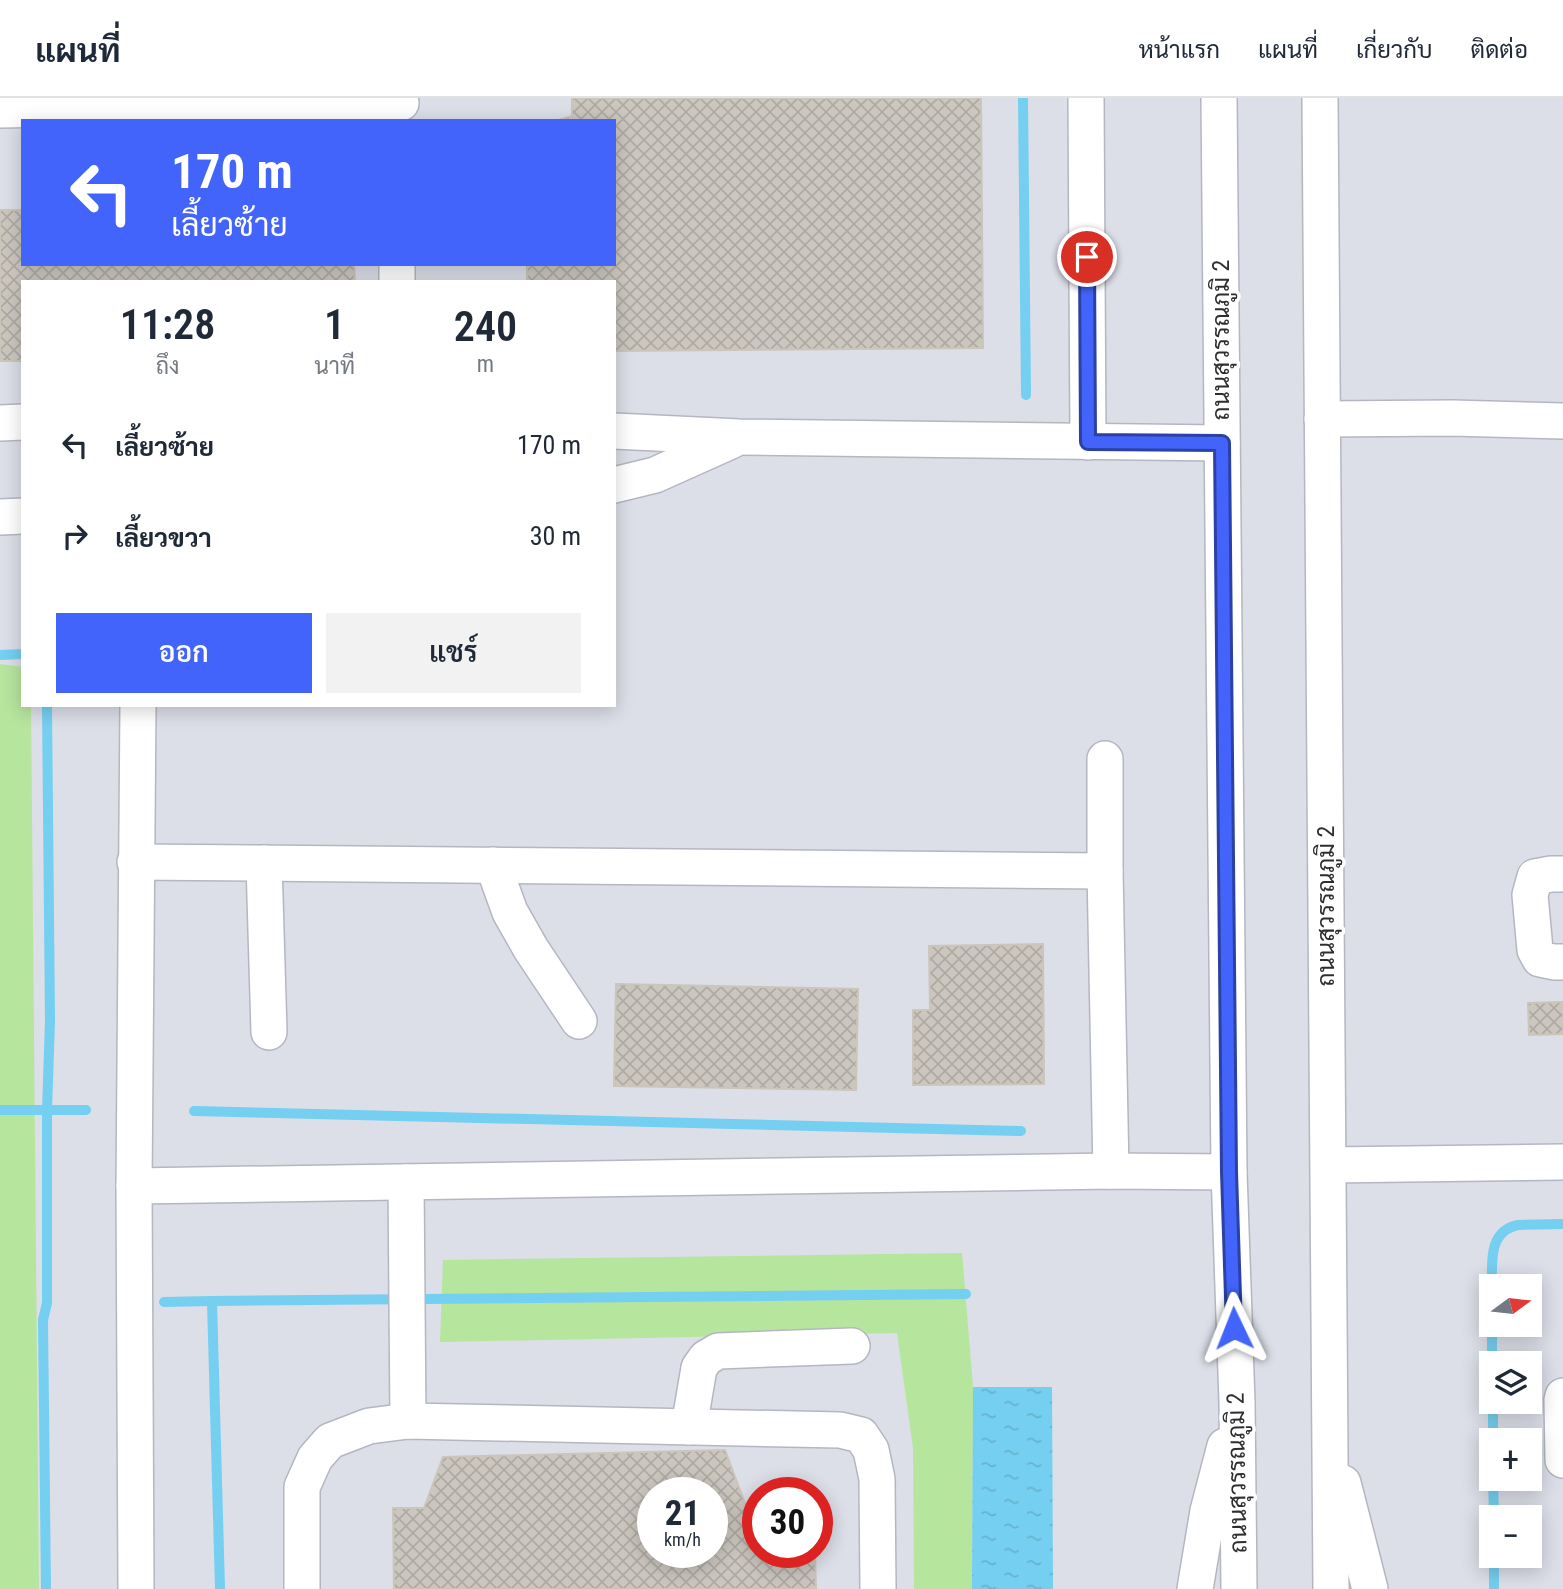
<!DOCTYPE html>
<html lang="th">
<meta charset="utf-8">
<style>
:root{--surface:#fff;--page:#f2f2f3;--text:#1f2937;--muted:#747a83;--line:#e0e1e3;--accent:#4264fb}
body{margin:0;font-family:"Roboto Condensed",Sarabun,sans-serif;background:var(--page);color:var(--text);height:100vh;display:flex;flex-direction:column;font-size:26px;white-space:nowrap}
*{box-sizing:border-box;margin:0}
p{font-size:23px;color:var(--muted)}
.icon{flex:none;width:38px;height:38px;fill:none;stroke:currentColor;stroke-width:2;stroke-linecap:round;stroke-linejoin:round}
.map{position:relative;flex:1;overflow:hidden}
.sheet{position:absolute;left:21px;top:182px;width:595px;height:427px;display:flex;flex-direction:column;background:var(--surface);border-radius:0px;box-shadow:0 4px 18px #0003}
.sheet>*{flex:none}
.hud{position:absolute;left:21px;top:21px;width:595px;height:147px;border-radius:0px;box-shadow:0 4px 18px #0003;background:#4264fb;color:#fff;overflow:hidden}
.needle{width:46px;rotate:75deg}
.controls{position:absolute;left:1479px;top:1176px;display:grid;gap:14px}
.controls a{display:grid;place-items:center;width:63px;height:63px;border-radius:0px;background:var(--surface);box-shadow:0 4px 18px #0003;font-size:35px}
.speed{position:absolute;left:637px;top:1379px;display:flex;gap:14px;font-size:35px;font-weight:700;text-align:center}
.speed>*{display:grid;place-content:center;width:91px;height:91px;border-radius:50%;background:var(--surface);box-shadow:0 4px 18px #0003;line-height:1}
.speed small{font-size:18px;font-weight:400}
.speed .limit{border:10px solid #d22;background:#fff;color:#111}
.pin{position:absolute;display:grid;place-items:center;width:60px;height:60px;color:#fff;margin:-30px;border:4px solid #fff;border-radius:50%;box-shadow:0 2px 7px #0007}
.me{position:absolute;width:77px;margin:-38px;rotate:358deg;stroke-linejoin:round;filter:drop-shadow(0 0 5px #0008)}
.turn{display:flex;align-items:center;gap:24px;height:147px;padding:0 35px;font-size:32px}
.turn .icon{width:91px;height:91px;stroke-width:2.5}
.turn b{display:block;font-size:49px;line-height:60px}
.eta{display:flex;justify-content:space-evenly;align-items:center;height:119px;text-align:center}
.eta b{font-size:42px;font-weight:600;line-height:49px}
.cta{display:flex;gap:14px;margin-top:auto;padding:14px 35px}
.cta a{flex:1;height:80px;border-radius:0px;background:var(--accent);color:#fff;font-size:28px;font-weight:600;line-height:80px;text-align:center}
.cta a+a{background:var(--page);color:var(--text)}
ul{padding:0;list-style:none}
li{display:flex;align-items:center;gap:21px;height:91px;padding:0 35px}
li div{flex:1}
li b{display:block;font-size:26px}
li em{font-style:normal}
header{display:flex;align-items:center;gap:42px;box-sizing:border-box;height:98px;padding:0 35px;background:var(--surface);border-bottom:2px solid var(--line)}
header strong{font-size:33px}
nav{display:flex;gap:38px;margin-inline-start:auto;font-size:24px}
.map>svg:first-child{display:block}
.airport{fill:#dcdee8;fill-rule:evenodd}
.grass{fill:#b6e59e}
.water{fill:url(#water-ripples)}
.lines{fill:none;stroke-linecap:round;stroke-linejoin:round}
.stream{stroke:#75cff0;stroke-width:10}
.building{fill:url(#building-cross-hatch);stroke:#cbc5ba;stroke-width:2;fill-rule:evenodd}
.minor-casing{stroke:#b4b7c1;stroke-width:38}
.minor{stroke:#fff;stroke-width:35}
.route-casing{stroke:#2b41a3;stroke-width:18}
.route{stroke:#4264fb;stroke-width:12}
.labels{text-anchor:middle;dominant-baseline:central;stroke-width:7;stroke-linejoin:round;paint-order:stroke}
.street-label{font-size:24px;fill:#2e2e2e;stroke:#fff}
</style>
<header>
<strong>แผนที่</strong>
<nav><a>หน้าแรก</a><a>แผนที่</a><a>เกี่ยวกับ</a><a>ติดต่อ</a></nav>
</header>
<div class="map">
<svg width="1563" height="1491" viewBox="0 0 1563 1491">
<defs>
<pattern id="water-ripples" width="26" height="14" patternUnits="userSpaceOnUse" patternTransform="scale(1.75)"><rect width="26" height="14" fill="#75cff0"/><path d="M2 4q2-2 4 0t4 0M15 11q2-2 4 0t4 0" fill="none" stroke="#66b2ce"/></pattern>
<pattern id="building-cross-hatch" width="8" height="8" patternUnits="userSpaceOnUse" patternTransform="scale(1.75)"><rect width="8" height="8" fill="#cbc7bf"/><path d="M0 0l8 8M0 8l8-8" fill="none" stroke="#afaba4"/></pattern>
</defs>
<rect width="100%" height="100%" fill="#efe9e1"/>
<path class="airport" d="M 0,0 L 1563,0 L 1563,1491 L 0,1491 ZM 23,23 L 614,23 L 614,166 L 23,166 ZM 23,184 L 614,184 L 614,607 L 23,607 ZM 1491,1188 L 1530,1188 L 1530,1227 L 1491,1227 ZM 1491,1265 L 1530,1265 L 1530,1304 L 1491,1304 ZM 1491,1342 L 1530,1342 L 1530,1381 L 1491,1381 ZM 653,1395 L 712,1395 L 712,1454 L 653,1454 ZM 758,1395 L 817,1395 L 817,1454 L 758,1454 ZM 1491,1419 L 1530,1419 L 1530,1458 L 1491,1458 Z"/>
<g class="grass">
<polygon points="0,566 23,569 23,607 31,607 39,1491 0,1491"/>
<polygon points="962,1155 973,1289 972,1491 914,1491 913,1350 897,1235 440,1244 443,1162"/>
</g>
<polygon class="water" points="973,1289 1052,1289 1053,1491 972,1491"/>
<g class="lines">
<g class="stream">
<polyline points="1023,0 1026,297"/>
<polyline points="0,557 23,556"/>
<polyline points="0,1012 86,1012"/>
<polyline points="194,1013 1021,1033"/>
<path d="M 1492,1188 C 1492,1165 1488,1133 1518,1127 L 1563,1126"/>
<polyline points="164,1204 212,1203"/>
<polyline points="1492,1227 1492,1265"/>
<polyline points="1493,1304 1493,1342"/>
<polyline points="1493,1381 1494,1419"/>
<polyline points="1494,1458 1494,1491"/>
<polyline points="46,1491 43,1222 47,1205 47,1012 50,923 47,607"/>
<polyline points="220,1491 212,1203 966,1196"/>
</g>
</g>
<g class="building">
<polygon points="572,0 981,0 983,250 614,253 614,184 527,184 527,166 614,166 614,23 555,23 572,18"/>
<polygon points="0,112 23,112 23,166 354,166 355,184 23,184 23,263 0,263"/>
<polygon points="1043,846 1044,986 913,987 913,912 930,912 929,848"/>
<polygon points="616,886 858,891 856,992 614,988"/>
<polygon points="1563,904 1563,936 1529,937 1528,905"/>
<path d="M 725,1352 L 746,1408 L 758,1408 L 758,1454 L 815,1454 L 816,1491 L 394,1491 L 393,1410 L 424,1410 L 443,1359 ZM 653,1395 L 712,1395 L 712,1454 L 653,1454 Z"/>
</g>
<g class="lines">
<g class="minor-casing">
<g id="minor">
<polyline points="1086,0 1088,344"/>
<polyline points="1219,0 1229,1074 1237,1304 1239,1491"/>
<polyline points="1320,0 1331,1491"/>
<polyline points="0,12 401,5"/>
<polyline points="397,184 397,166"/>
<polyline points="1322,321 1452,320 1563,323"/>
<polyline points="0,325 23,324"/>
<polyline points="614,333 739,339 1222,345"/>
<polyline points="614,387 655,377 733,342"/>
<polyline points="0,419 23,418"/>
<polyline points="1105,661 1105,773 1111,1073"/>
<polyline points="135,764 1105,773"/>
<polyline points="264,765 269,934"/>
<polyline points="493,767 510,814 531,851 579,923"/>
<polyline points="1563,776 1551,776 1535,779 1530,797 1535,852 1540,861 1554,864 1563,864"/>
<polyline points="1329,1067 1563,1064"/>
<polyline points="406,1084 408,1323"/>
<polyline points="134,1088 1111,1073 1229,1074"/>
<polyline points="1563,1298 1562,1302 1563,1362"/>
<polyline points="689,1329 699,1270 706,1260 718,1253 852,1248"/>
<polyline points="1343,1385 1370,1491"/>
<polyline points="136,1491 134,1088 138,607"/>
<polyline points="302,1491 302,1389 315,1360 330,1343 369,1328 408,1323 840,1332 861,1337 871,1352 877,1381 878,1491"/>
<polyline points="1195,1491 1208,1413 1225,1348"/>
</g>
</g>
<use href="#minor" class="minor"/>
</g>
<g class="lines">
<g class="route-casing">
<polyline id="route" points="1087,159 1088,344 1222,345 1229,1074 1234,1230"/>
</g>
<use href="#route" class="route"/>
</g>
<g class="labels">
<g class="street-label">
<text transform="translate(1221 242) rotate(-90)">ถนนสุวรรณภูมิ 2</text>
<text transform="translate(1326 808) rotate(-90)">ถนนสุวรรณภูมิ 2</text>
<text transform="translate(1237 1375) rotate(-91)">ถนนสุวรรณภูมิ 2</text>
</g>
</g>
</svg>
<div class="controls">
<a><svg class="needle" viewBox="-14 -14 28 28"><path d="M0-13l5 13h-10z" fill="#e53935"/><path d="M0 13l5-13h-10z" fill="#747a83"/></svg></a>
<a><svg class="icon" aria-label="layers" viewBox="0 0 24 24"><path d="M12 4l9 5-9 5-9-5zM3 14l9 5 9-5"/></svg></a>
<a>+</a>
<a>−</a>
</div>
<div class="speed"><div>21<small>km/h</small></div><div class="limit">30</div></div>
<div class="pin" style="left:1087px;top:159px;background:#d93025"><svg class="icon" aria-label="arrive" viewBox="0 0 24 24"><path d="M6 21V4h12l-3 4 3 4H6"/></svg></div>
<svg class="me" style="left:1234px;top:1230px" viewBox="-20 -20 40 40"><path d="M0-17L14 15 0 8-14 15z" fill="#4264fb" stroke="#fff" stroke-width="4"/></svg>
<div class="hud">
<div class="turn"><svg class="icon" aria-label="left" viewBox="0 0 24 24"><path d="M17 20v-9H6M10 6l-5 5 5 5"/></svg><div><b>170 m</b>เลี้ยวซ้าย</div></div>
</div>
<section class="sheet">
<div class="eta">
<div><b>11:28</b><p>ถึง</p></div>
<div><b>1</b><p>นาที</p></div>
<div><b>240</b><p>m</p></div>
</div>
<ul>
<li><svg class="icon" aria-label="left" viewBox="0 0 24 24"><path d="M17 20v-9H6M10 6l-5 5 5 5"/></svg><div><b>เลี้ยวซ้าย</b></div><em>170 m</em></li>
<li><svg class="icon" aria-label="right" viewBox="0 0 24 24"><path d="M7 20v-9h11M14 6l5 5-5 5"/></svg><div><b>เลี้ยวขวา</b></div><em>30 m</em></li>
</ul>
<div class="cta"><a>ออก</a><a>แชร์</a></div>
</section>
</div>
